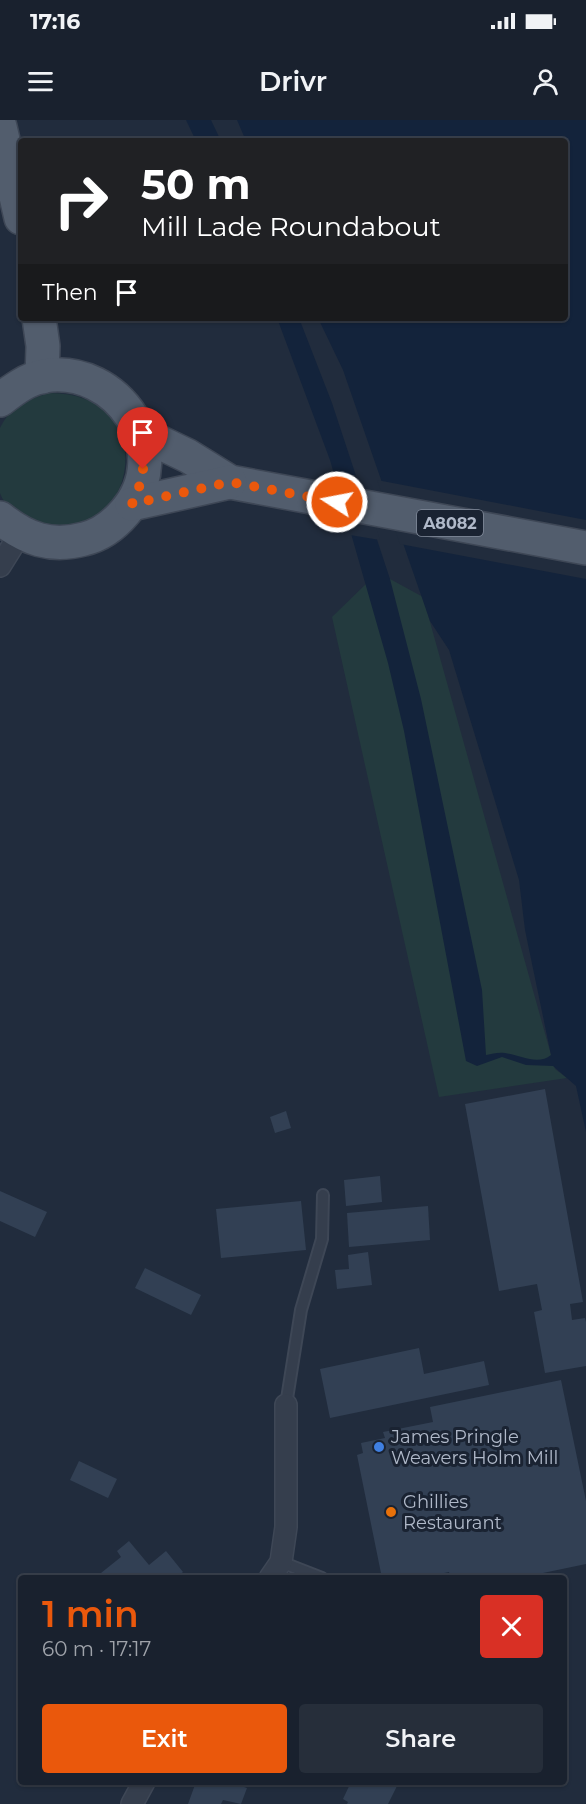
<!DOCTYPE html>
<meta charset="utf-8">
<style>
:root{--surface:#19212e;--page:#262e3a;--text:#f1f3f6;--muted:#9fa3aa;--line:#373e4a;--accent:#ea580c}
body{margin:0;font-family:Montserrat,sans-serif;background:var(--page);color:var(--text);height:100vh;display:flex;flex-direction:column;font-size:22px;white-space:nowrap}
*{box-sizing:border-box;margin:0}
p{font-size:20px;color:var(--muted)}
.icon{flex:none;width:33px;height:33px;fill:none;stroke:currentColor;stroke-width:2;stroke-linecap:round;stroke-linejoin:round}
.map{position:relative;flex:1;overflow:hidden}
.side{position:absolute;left:18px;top:1455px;width:549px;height:210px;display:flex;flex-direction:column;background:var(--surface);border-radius:6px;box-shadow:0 2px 4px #0004,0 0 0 2px var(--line)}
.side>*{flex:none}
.top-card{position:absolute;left:18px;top:18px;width:550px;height:183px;border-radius:6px;box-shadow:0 2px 4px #0004,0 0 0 2px var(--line);background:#202124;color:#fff;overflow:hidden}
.pin{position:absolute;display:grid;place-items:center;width:51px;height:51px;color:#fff;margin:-62px -26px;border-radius:50% 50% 50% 0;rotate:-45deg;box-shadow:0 0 6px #0007}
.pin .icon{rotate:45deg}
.me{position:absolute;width:66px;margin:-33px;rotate:281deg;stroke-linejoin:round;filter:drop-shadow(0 0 4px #0008)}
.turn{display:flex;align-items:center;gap:21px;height:126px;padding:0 24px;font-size:27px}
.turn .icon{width:78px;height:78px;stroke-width:2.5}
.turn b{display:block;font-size:42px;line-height:51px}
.then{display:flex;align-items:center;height:57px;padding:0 24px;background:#0003;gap:12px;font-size:22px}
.round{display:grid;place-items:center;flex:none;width:63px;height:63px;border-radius:6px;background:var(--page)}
.head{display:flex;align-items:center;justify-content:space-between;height:102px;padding:0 24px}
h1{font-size:36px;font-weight:600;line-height:45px;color:var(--accent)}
.action{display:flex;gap:12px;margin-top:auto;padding:12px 24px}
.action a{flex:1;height:69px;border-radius:6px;background:var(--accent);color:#fff;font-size:24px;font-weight:600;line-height:69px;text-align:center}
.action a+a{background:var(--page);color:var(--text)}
.status{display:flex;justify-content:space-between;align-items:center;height:42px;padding:0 30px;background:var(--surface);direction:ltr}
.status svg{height:16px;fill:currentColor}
header{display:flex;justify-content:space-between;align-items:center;height:78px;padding:0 24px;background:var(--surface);font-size:27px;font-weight:600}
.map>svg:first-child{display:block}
.green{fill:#233a3e}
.water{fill:#13233b}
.pier{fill:#212c3d}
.building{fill:#324054}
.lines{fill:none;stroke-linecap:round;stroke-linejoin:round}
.lane-casing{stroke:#3e4756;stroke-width:14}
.street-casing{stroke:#3e4756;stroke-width:24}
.primary-casing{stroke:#3e4756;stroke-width:36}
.lane{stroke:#353e4d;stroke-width:10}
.street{stroke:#353e4d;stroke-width:21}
.primary{stroke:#525d6d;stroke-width:33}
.route{stroke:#ea580c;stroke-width:10;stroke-dasharray:0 18}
.shop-dot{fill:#3f7fe0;stroke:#1a2332;stroke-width:2}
.food-dot{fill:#e8710a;stroke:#1a2332;stroke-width:2}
.labels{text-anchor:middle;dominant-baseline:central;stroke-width:6;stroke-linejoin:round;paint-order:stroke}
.shield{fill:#1a2332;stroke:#838c9c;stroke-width:1.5}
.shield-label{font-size:16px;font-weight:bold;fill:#b0b9c9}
.poi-label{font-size:18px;fill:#b0b9c9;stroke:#1a2332;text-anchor:start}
</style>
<div class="status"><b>17:16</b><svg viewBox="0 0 49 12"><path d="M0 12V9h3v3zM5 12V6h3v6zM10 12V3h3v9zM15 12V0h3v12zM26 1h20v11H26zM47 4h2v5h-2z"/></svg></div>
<header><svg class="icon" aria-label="menu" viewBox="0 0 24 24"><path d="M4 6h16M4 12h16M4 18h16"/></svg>Drivr<svg class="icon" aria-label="person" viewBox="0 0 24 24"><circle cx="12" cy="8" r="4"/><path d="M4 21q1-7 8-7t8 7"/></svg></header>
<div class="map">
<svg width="586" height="1684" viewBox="0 0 586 1684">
<rect width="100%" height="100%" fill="#212c3d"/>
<g class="green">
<path d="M 49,273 C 169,272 135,439 34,403 C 21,398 4,386 0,373 C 0,361 0,323 0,308 C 9,288 29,279 49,273 Z"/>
<polygon points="390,459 423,477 555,949 567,958 439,977 332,497 367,463"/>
</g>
<g class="water">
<polygon points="186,0 211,0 221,21 196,21"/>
<path d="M 237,0 L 586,0 L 586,1012 L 576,966 L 553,946 L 526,945 L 502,937 L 477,946 L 466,941 L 404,611 L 388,543 L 330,340 L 277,198 L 299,198 L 332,283 L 390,459 L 421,579 L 482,870 L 486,935 C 493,934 497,932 505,933 C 520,935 538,946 551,935 L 525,810 L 519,760 L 449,530 L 430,501 L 343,250 L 318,198 L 566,198 L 566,21 L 246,21 Z"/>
</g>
<g class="pier">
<polygon points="331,351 359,356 380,420 350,415"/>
<polygon points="377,360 586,400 586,459 400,424"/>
</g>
<g class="building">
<polygon points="545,969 583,1182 570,1184 572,1200 585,1198 586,1202 586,1246 545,1253 534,1192 542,1190 537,1164 499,1171 465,984"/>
<polygon points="286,991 291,1008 275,1013 270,997"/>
<polygon points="380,1056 382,1082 346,1086 344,1060"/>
<polygon points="0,1071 47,1092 35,1117 0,1101"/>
<polygon points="301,1081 306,1130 221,1138 216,1089"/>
<polygon points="428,1086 430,1120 349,1127 347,1093"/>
<polygon points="368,1132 372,1165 337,1169 335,1150 349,1149 348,1135"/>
<polygon points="145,1148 201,1175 191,1195 135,1168"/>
<polygon points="419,1228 424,1254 484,1241 489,1265 330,1298 320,1249"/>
<polygon points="561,1260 586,1381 586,1444 519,1458 450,1458 449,1452 420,1458 382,1458 357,1335 363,1333 361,1323 385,1318 383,1312 433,1302 430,1287"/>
<polygon points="79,1341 117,1359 108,1378 70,1360"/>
<polygon points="129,1421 149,1445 166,1431 183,1452 176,1458 105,1458 101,1453 121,1437 117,1431"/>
<polygon points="196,1662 230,1662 247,1668 241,1684 223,1680 221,1684 188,1684"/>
<polygon points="351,1662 399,1662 388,1684 347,1684 348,1682 343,1679"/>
</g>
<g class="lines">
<g class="lane-casing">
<g id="lane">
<polyline points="286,1285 301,1190 322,1119 323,1075"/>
<polyline points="281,1442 322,1458"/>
</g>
</g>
<g class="street-casing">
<g id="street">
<polyline points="0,446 20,414"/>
<polyline points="270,1458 281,1442 286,1407 286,1285"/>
<polyline points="132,1684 144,1662"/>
</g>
</g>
<g class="primary-casing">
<g id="primary">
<polyline points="0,7 21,98"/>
<polyline points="39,198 43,226 42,257"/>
<path d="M 0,280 C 13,270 27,259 44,256 C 118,244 177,332 125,392 C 114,405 101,415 84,419 C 51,428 26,419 0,398"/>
<polyline points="140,313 188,336 230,362 586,428"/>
<polyline points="132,384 230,362"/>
</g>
</g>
<use href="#lane" class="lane"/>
<use href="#street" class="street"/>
<use href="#primary" class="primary"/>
</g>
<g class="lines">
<polyline class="route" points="143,349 141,362 132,384 230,362 337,382"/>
</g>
<circle class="shop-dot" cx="379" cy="1327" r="6"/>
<circle class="food-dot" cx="391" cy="1392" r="6"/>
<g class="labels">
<rect class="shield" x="417" y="390" width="66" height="26" rx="4.5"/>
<g class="shield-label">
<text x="450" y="403">A8082</text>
</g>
<g class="poi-label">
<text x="391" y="1317">James Pringle<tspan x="391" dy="21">Weavers Holm Mill</tspan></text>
<text x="403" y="1382">Ghillies<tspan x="403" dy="21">Restaurant</tspan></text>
</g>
</g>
</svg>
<div class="pin" style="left:143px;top:349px;background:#d93025"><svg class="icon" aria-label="arrive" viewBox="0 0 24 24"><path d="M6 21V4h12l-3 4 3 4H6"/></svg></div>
<svg class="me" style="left:337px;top:382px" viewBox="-20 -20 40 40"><circle r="17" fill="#ea580c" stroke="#fff" stroke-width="3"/><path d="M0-11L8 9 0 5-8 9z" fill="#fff"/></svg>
<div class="top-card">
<div class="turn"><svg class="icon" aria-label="right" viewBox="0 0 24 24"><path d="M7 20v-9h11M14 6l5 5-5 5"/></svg><div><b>50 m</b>Mill Lade Roundabout</div></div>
<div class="then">Then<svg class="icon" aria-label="arrive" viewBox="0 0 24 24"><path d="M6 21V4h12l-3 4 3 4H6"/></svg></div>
</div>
<section class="side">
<div class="head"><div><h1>1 min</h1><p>60 m · 17:17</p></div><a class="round" style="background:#d93025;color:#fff"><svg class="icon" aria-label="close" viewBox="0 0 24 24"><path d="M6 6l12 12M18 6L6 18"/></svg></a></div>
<div class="action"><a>Exit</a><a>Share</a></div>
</section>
</div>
